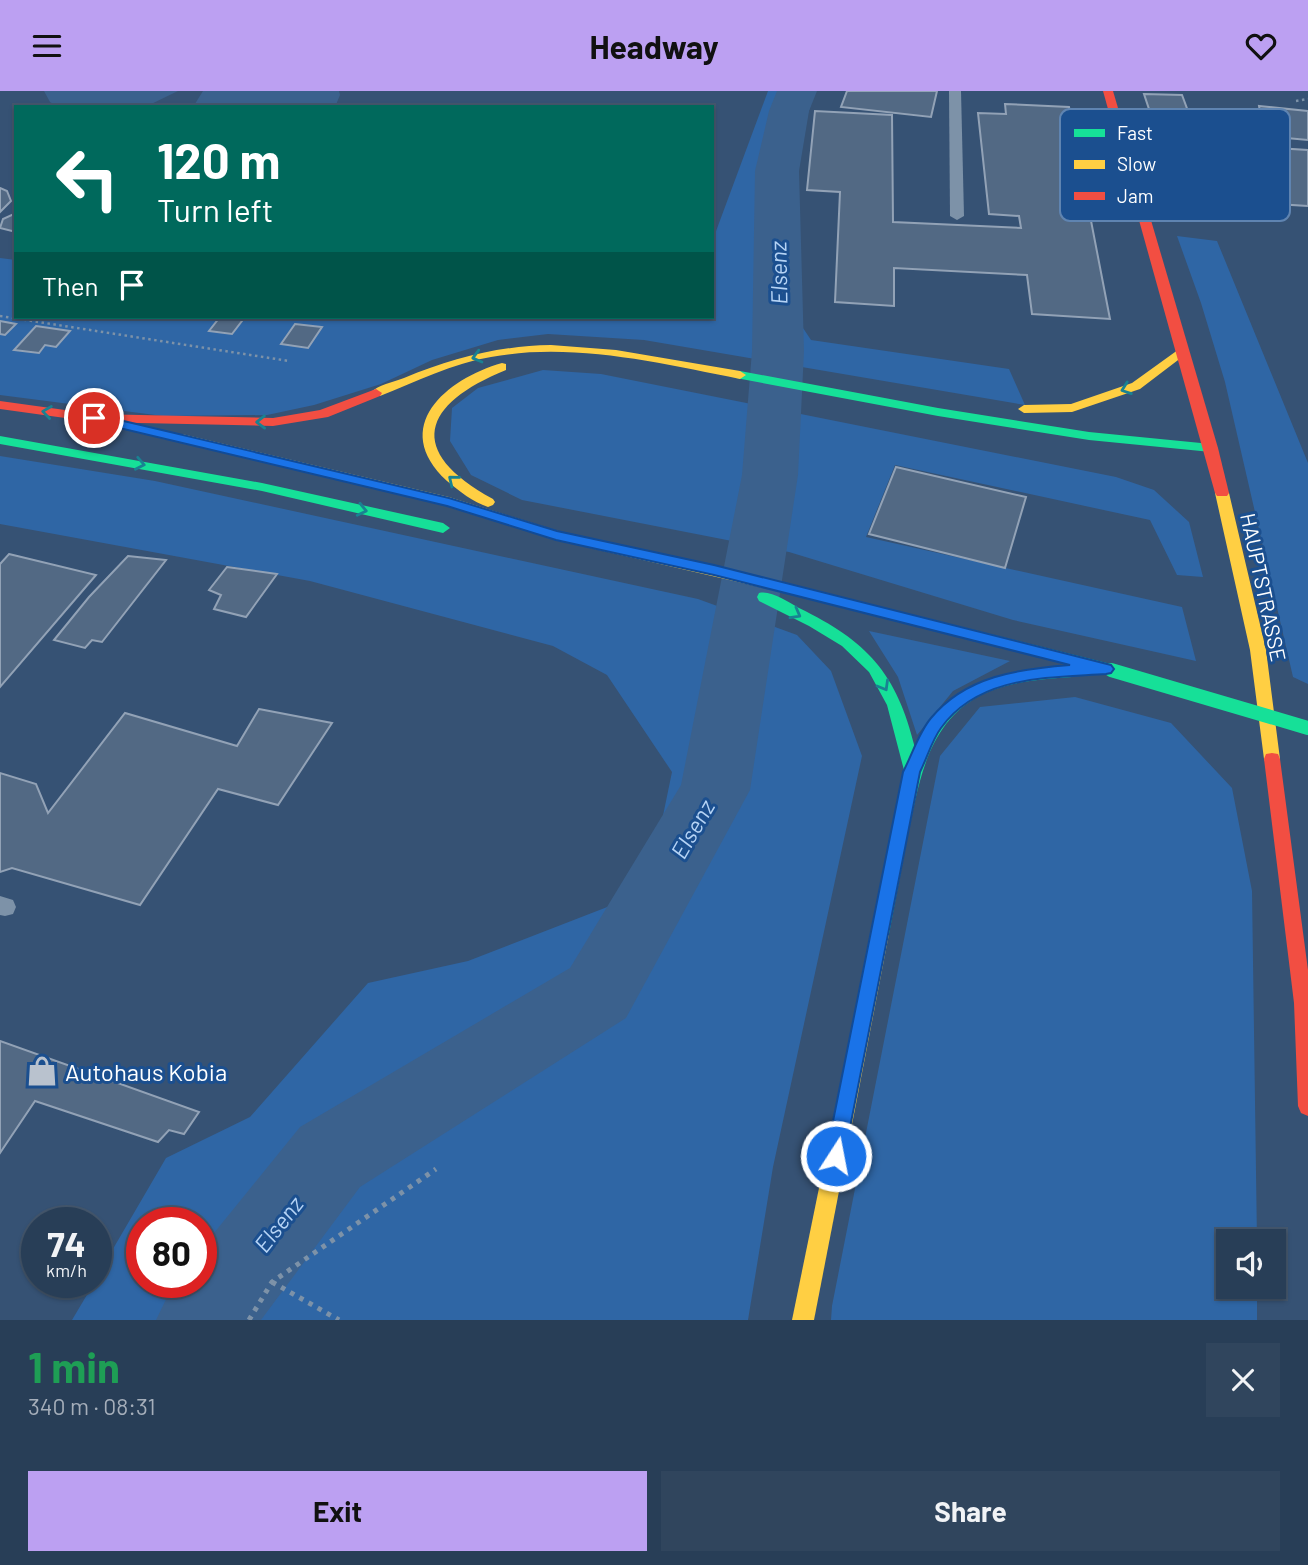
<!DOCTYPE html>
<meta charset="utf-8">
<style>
:root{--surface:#283e57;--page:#30455d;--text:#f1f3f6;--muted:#a5aeba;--line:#44576d;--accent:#bca0f2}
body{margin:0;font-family:Barlow,sans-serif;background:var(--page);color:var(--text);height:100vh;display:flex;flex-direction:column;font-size:26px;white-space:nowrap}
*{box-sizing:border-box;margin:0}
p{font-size:23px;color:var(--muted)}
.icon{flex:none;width:38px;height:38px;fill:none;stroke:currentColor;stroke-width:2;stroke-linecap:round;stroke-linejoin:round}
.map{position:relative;height:1229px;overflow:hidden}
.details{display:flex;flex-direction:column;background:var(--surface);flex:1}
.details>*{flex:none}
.guide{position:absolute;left:14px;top:14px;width:700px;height:214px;border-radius:0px;box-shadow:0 2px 5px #0004,0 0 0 2px var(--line);background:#00695c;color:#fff;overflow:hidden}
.fabs{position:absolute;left:1216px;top:1138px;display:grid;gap:14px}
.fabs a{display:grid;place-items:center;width:70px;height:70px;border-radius:0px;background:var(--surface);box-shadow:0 2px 5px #0004,0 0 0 2px var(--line);font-size:35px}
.speed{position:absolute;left:21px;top:1116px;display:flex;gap:14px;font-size:35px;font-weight:700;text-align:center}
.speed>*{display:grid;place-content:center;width:91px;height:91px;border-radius:50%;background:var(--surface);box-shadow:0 2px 5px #0004,0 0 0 2px var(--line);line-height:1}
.speed small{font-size:18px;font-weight:400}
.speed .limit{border:10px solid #d22;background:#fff;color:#111}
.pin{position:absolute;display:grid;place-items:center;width:60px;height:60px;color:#fff;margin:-30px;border:4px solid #fff;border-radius:50%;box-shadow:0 2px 7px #0007}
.me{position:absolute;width:77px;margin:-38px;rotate:11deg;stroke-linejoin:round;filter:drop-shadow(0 0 5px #0008)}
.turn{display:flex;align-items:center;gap:24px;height:147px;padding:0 28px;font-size:32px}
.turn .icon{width:91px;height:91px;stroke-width:2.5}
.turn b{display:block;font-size:49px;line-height:60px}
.then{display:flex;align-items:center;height:66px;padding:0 28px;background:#0003;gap:14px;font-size:26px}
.round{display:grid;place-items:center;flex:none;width:74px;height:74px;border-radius:0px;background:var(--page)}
.overview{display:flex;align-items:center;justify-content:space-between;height:119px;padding:0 28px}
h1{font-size:42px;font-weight:700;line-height:52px;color:#1e9e55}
.action{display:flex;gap:14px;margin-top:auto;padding:14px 28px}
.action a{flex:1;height:80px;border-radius:0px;background:var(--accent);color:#111;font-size:28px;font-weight:700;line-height:80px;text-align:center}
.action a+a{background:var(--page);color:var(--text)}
header{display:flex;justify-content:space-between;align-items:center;height:91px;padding:0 28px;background:var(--accent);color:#111;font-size:32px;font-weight:700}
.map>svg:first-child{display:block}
.green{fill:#2f66a5;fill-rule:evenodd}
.water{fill:#3b618d}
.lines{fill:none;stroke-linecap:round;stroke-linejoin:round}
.river{fill:#3b618d;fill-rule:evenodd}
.building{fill:#526984;stroke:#92a2b6;stroke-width:2}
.path-far1{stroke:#7d92a8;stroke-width:2.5;stroke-dasharray:2.5 3.5;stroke-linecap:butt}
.path{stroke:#7d92a8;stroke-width:5;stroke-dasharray:4.5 6;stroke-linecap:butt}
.lane{fill:#7d92a8;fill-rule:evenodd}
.fast{fill:#16e098;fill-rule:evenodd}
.slow{fill:#ffcf43;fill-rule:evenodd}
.jam{fill:#f24e42;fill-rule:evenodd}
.fast-bridge{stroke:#16e098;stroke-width:14}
.oneway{stroke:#198292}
.route{fill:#1a73e8;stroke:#114b97;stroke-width:2}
.labels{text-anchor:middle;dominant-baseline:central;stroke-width:6;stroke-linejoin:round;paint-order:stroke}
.street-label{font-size:21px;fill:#fff;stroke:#1b4f8f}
.water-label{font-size:23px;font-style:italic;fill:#b5d3f5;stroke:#1b4f8f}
.near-poi-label{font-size:24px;fill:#fff;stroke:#1b4f8f;text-anchor:start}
.key{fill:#1b4f8f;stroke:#5f84b1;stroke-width:2}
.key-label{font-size:19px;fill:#fff}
</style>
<header><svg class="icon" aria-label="menu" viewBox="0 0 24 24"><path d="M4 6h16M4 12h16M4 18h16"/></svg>Headway<svg class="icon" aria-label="heart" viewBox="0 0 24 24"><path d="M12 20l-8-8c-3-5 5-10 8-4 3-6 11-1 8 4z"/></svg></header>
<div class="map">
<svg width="1308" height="1229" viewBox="0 0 1308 1229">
<rect width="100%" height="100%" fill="#365274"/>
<g class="green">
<polygon points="768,0 815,0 805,32 793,89 789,216 811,249 1009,278 1025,314 644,249 548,243 498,249 432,269 381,293 314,314 267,324 163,325 0,304 0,167 16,169 16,226 712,226 712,151"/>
<polygon points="1177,145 1217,150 1308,372 1308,593 1293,586 1225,291 1201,212"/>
<polygon points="543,279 601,283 1116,386 1154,399 1189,431 1203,486 1177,484 1150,429 895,374 866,446 1182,516 1196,570 1013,529 789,461 522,409 471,384 450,350 452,317 478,297"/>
<path d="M 0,365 L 155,390 L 698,508 L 797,544 L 831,580 L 862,665 L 773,1076 L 748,1229 L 72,1229 L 94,1192 L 96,1192 L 96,1187 L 166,1067 L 250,1026 L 368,892 L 468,870 L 615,813 L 659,744 L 672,681 L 607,584 L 553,555 L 310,490 L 0,433 ZM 142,1132 L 201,1132 L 201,1192 L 142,1192 Z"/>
<polygon points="869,540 1010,570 953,600 917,644 898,586"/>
<polygon points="1075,606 1171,632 1232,697 1252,800 1257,1150 1228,1150 1228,1195 1257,1195 1257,1229 831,1229 832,1215 940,665 980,616"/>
</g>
<g class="water">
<polygon points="44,0 178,0 145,16 58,16 50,11"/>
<polygon points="203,0 339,0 340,4 335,16 193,16"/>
</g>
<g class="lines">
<polygon class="river" points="777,0 817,0 809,20 799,80 804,260 798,384 750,699 626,927 360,1096 261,1229 156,1229 174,1192 201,1192 201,1158 300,1036 570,877 681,694 742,384 752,260 755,80 769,20"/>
</g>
<g class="building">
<polygon points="847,0 937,0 931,26 841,16"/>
<polygon points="1144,3 1182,4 1192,31 1175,30 1177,34 1154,33"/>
<polygon points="1005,13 1069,16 1110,228 1032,223 1027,184 894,177 894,215 835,211 840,101 807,99 815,20 892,24 893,131 1021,137 1019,125 989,123 978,22 1006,23"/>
<polygon points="1259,15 1308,20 1308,49 1264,45"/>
<polygon points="1219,49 1258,52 1260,56 1308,59 1308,115 1244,111 1233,78 1228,77"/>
<polygon points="0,97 7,100 11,110 0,121"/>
<polygon points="16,122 16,141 0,137 3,128"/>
<polygon points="220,226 245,226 232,243 209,240"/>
<polygon points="0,230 16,233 5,244 0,243"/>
<polygon points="295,233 322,236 308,257 281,253"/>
<polygon points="36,235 70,240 56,256 45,254 39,262 14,259"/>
<polygon points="896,376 1026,406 1005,477 869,443"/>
<polygon points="9,463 96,484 0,596 0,473"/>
<polygon points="128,465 166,469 102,551 92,549 85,557 54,549 89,506"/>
<polygon points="227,476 277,483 246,526 214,518 221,504 209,499"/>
<polygon points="259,618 332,632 278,714 218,698 140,814 12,777 0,781 0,682 36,693 48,722 125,622 237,655"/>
<polygon points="0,950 199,1021 184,1043 169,1039 158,1051 35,1010 0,1062"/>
</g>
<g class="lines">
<g class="path-far1">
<polyline points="1296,10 1308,8"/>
<polyline points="0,225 289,270"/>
</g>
<g class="path">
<polyline points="272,1191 339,1229"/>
<polyline points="249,1229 272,1191 436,1078"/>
</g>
<g class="lane">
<polygon points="949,0 961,0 964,125 957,129 950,125"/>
<polygon points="0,805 13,809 16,816 13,823 5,825 0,824"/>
</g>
<g class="fast">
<polygon points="740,280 938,317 1089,341 1211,353 1218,357 1211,361 1089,349 938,325 736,287 734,284"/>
<polygon points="0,345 262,392 443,432 450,437 443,442 262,400 0,353"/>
<path d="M 773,489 L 1111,573 L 1119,579 L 1111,585 L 1078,576 L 1080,580 L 1077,584 L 1072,586 C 1042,588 1011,590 983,603 C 926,631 919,693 907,748 C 901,780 895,811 889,843 L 886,849 L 880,851 L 874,849 L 871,843 L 905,683 L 887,614 L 869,581 L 842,555 L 809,535 L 759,510 L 757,506 L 759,502 C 771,499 788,511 799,517 C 867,550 897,582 915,657 C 942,592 1007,580 1070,574 L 768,498 L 766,494 Z"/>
</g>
<g class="slow">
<path d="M 551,254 L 616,259 L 740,280 L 746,284 L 740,288 C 659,272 573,251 491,266 C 453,272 416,291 380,305 L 372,305 L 370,302 C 378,294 393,291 404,287 C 453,267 498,255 551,254 Z"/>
<polygon points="1182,256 1188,260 1186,263 1140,298 1072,321 1024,322 1018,318 1024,314 1071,313 1132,292"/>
<path d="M 502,272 L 506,273 L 506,279 C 422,313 405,360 493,408 L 495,411 L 493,414 L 488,416 C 473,411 459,400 447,390 C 389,336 446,288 502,272 Z"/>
<polygon points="182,343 449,406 558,440 773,489 780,494 773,499 556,449 447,415 177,350 175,347"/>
<polygon points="1222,398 1229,402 1266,559 1280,668 1278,673 1266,673 1264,668 1250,559 1215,402"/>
<polygon points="880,835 886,837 889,843 814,1229 792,1229 871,843 874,837"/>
</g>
<g class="jam">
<polygon points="1103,0 1113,0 1218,357 1229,402 1227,405 1217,405 1215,402"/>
<polygon points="376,298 382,302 380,305 328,326 273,335 94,331 0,318 0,310 94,323 273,327 320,319"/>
<polygon points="1272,662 1278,663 1280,668 1308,879 1308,1025 1301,1022 1298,1015 1294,912 1264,668 1266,663"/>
</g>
<polyline class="fast-bridge" points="1111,579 1308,637"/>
</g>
<defs><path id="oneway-chevron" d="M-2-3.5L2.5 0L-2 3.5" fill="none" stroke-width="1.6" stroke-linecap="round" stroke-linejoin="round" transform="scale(1.75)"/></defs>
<g class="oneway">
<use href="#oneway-chevron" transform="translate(477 266) rotate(165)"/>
<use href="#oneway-chevron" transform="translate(1126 298) rotate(160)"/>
<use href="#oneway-chevron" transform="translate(47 321) rotate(-172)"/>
<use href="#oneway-chevron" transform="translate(261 331) rotate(179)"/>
<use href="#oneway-chevron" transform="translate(140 373) rotate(11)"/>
<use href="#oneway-chevron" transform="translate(453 389) rotate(-141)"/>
<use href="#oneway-chevron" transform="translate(362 419) rotate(13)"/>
<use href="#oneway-chevron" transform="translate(796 523) rotate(29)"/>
<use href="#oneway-chevron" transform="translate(884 595) rotate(60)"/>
</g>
<path class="route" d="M 94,323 L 449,407 L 557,440 L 714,474 L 1111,574 L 1114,578 L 1111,582 L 1106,583 C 1049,587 979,584 941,637 C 932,649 927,667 920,681 L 843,1072 L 836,1075 L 829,1072 L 826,1065 L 903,681 C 912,664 919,641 931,627 C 966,585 1018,578 1070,574 L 714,484 L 556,449 L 447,415 L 90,330 L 90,324 Z"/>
<defs>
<g id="shop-bare" transform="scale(2.415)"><path d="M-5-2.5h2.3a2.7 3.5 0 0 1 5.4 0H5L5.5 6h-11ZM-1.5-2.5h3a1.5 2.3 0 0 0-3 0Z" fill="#b9c2ce" stroke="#1b4f8f" stroke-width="2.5" paint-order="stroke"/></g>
</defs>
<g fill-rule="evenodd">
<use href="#shop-bare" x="42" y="980"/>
</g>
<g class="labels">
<g class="street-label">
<text transform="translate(1264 496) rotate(78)">HAUPTSTRASSE</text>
</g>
<g class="water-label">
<text transform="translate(778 182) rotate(-91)">Elsenz</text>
<text transform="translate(692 738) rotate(-60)">Elsenz</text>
<text transform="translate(278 1133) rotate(-52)">Elsenz</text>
</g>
<g class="near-poi-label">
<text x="65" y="980">Autohaus Kobia</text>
</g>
</g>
<rect x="1060" y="18" width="230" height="112" rx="10" class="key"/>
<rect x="1074" y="38" width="31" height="8" fill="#16e098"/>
<rect x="1074" y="69" width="31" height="9" fill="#ffcf43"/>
<rect x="1074" y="101" width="31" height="8" fill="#f24e42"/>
<g class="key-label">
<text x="1117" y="49">Fast</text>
<text x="1117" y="80">Slow</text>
<text x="1117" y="112">Jam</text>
</g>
</svg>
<div class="fabs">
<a><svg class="icon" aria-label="sound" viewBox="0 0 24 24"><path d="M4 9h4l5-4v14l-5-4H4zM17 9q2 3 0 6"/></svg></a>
</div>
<div class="speed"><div>74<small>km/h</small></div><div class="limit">80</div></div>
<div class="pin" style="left:94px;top:327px;background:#d93025"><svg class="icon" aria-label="arrive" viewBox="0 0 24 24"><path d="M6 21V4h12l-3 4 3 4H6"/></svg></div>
<svg class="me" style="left:836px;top:1065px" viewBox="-20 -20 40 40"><circle r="17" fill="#1a73e8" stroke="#fff" stroke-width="3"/><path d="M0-11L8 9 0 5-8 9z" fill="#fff"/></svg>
<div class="guide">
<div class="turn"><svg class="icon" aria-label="left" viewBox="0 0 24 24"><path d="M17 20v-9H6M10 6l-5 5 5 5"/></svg><div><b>120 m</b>Turn left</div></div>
<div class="then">Then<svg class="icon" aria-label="arrive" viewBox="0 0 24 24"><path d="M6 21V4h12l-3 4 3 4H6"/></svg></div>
</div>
</div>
<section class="details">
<div class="overview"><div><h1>1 min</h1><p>340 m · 08:31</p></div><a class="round"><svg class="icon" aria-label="close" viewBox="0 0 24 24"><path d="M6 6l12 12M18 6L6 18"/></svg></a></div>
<div class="action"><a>Exit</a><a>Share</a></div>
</section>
